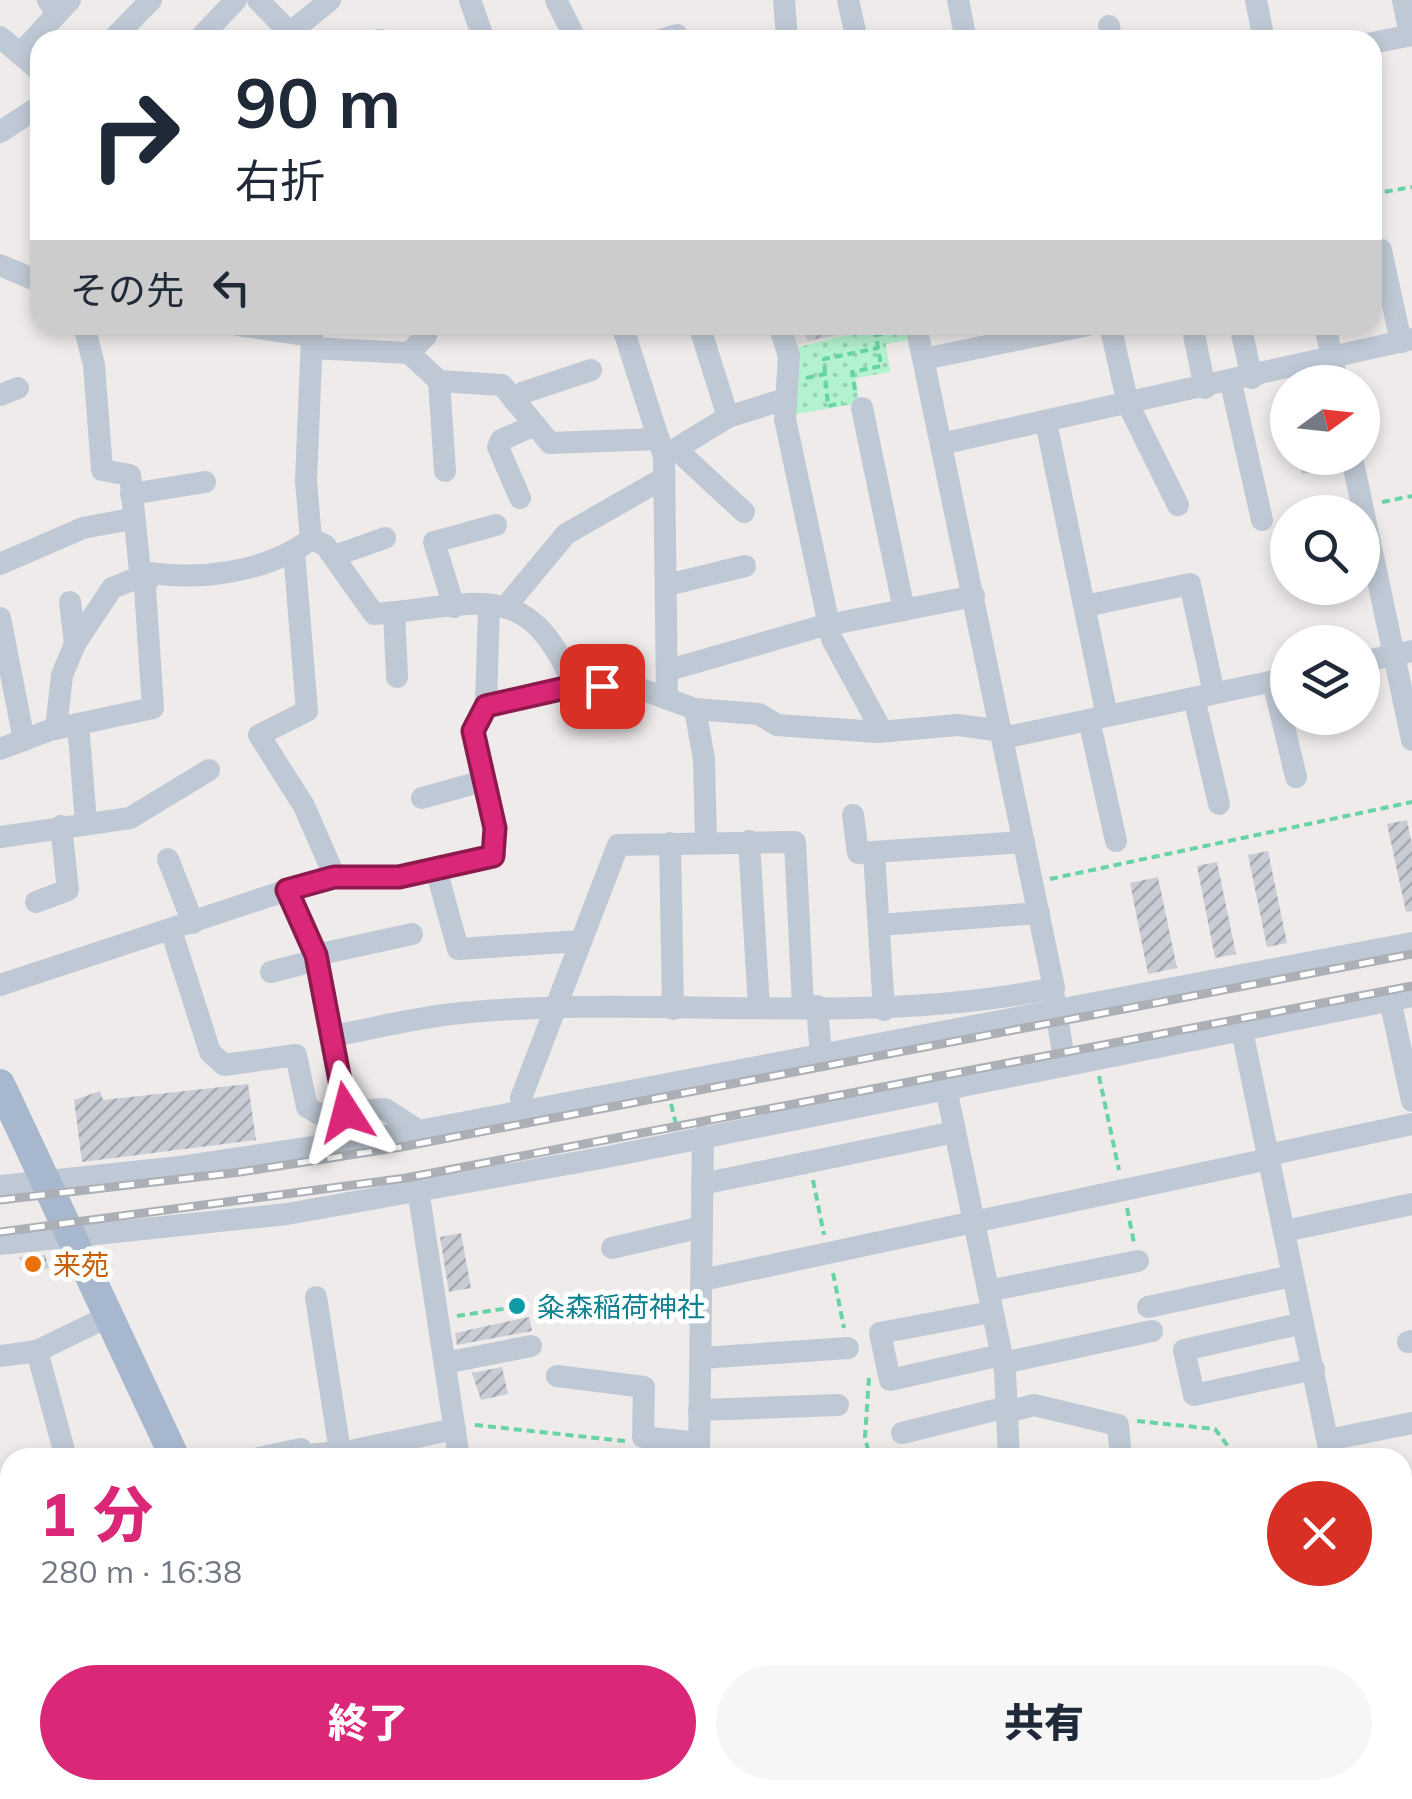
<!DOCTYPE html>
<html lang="ja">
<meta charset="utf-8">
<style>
:root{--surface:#fff;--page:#f6f6f7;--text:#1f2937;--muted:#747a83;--accent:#db2777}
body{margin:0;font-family:Mulish,"Noto Sans JP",sans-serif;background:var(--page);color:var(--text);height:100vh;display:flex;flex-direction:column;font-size:38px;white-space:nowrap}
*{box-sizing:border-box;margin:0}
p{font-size:32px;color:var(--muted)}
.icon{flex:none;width:55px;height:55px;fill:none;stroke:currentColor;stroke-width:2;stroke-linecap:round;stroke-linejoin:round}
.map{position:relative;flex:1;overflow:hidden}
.panel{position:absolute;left:0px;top:1448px;width:1412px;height:352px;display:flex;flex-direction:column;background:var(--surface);border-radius:30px 30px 0 0;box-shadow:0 5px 15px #0003}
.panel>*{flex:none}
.banner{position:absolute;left:30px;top:30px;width:1352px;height:305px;border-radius:30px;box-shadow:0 5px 15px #0003;background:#fff;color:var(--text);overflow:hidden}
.needle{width:65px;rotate:75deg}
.tools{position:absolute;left:1270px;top:365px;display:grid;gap:20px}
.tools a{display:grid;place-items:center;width:110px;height:110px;border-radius:50%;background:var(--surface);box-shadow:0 5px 15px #0003;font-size:50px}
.pin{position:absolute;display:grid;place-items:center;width:85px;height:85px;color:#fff;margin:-42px;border-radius:20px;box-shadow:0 5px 15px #0006}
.me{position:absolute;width:110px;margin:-55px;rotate:351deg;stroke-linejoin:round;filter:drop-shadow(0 0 8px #0008)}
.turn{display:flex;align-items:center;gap:35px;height:210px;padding:0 40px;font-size:45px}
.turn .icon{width:130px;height:130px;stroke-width:2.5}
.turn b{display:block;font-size:70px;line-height:85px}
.then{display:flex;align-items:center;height:95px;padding:0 40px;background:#0003;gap:20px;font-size:38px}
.round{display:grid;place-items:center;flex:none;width:105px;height:105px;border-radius:52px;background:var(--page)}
.summary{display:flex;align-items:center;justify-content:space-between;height:170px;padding:0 40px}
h1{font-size:60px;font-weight:800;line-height:75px;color:var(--accent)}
.cta{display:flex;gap:20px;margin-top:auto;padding:20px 40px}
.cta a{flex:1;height:115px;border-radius:60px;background:var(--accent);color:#fff;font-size:40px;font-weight:800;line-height:115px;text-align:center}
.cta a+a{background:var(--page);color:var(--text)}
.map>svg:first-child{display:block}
.education{fill:#dfdcdc}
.park{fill:url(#park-dots)}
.building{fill:url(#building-hatch)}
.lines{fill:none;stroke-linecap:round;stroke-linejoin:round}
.path{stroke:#68d3a5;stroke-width:4;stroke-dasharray:8 5;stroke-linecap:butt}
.minor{stroke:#bfc9d5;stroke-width:22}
.major{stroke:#a7b8ce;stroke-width:30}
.rail-casing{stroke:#acb0b6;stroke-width:9}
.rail{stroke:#fff;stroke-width:5;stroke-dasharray:15;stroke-linecap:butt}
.route-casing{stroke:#8e194d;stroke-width:25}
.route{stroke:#db2777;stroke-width:18}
.food-dot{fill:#e8710a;stroke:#fff;stroke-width:4}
.culture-dot{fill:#0f9aa8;stroke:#fff;stroke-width:4}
.labels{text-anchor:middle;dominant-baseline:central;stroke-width:10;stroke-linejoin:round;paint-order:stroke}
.food-label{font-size:28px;fill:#c56008;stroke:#fff;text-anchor:start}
.culture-label{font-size:28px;fill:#0d838f;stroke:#fff;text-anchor:start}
</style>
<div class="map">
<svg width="1412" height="1799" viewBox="0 0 1412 1799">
<defs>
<pattern id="park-dots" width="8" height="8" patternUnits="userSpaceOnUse" patternTransform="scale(2.5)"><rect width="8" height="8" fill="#b3f2cf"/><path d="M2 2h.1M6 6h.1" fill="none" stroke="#9bd1b4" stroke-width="1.8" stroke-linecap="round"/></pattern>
<pattern id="building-hatch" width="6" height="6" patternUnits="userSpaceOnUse" patternTransform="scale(2.5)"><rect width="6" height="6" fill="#c9ccd4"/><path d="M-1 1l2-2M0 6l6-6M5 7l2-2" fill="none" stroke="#a5a8af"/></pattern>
</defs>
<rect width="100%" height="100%" fill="#eeebea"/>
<polygon class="education" points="786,325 882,325 791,347"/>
<polygon class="park" points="885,325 911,325 914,339 886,344 890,372 856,378 859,403 791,415 794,348"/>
<g class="building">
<polygon points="803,325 852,325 853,331 807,341"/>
<polygon points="1298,458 1320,458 1322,470 1302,474"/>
<polygon points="1407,820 1412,845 1412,911 1406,912 1387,824"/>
<polygon points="1268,851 1287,943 1267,947 1248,855"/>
<polygon points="1217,862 1236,954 1215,958 1197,866"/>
<polygon points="1158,877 1177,968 1148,974 1130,883"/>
<polygon points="248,1084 256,1140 82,1162 74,1100 100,1091 103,1100"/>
<polygon points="461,1233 471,1288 449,1292 440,1237"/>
<polygon points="45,1255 49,1268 26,1275 19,1257"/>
<polygon points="529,1317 532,1331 457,1345 455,1333"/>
<polygon points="502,1367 508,1394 481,1400 472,1373"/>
</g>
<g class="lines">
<g class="path">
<polyline points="1372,194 1412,187"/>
<polyline points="825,374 824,359 878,348"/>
<polyline points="806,378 825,374 828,406 843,403"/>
<polyline points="855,390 852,372 881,366 876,335 897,331"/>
<polyline points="1382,502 1412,496"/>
<polyline points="1050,879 1412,802"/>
<polyline points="1099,1076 1119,1170"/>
<polyline points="671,1104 676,1124"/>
<polyline points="813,1180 824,1235"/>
<polyline points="1127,1208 1134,1243"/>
<polyline points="833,1273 844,1328"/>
<polyline points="457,1316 509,1308"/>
<polyline points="869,1378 865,1437 870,1458"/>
<polyline points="1137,1421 1215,1429 1237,1458"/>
<polyline points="475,1425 625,1441"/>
<polyline points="720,1450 800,1458"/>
</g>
<g class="minor">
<polyline points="48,0 57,14 70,0"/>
<polyline points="258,0 297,40"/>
<polyline points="470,0 484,40"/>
<polyline points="556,0 576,40"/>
<polyline points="784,0 787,40"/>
<polyline points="848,0 857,40"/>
<polyline points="958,0 966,40"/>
<polyline points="1256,0 1264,40"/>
<polyline points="1403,0 1410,35"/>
<polyline points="1109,26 1111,40"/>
<polyline points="0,37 40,71"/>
<polyline points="112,40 151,0"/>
<polyline points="198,40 236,0"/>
<polyline points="281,40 330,0"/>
<polyline points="380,40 381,40"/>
<polyline points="660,40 677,35 681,40"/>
<polyline points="1372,43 1412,35"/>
<polyline points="20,54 57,14"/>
<polyline points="0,132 40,106"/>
<polyline points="1372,251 1381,250 1401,342"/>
<polyline points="0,265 40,282"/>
<path d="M 84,325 L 94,365 L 102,470 L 130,475 L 140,571 C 194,582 267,573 311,539"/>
<path d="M 238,325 L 312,336 L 306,481 L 311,539 L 325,545 L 374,614 C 477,606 527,574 574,686"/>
<polyline points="622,325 664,456 667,699"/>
<polyline points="699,325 728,417"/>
<polyline points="779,325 789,356 785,419 832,639 878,724 878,732"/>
<polyline points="1110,325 1128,404 1178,505"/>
<polyline points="1192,325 1205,388"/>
<polyline points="1240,325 1252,378"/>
<polyline points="1325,325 1337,382"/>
<polyline points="312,348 409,353 426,336 428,325"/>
<polyline points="409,353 439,381 502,385 550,443 659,439"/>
<polyline points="924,359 1088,325"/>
<polyline points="439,381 445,471"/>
<polyline points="1231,383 1262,520"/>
<polyline points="0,395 18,388"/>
<polyline points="514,400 522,393 591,370"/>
<polyline points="862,408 904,610"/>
<polyline points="1046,422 1107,716"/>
<polyline points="941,444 1412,339"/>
<polyline points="676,449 744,512"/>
<polyline points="664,456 728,417 785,399"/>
<polyline points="1352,458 1412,740"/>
<polyline points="131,494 205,482"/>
<polyline points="520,498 498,447 501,440 535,425"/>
<polyline points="294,552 307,711 259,735 304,806 335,877"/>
<polyline points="334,556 385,538"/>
<polyline points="0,564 83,528 131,519"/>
<polyline points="667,585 745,566"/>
<polyline points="507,605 566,534 662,479"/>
<polyline points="1085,606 1190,584 1214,693"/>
<polyline points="454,607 434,542 496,525"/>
<polyline points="394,612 397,677"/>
<polyline points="0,618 24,740"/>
<polyline points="75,644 112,588 150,573"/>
<polyline points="1362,662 1412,651"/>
<polyline points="669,670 818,627 974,596"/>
<polyline points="1273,681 1296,777"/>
<polyline points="1194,698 1219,804"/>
<polyline points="486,706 574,686 630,685 695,709 759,714 777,725 878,732 958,725 1002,731"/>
<polyline points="695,709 704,759 706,842"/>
<polyline points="1089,720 1116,841"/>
<polyline points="78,724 86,822"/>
<polyline points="56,729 62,675 75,644 70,602"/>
<polyline points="1003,738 1288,678"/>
<polyline points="0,749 50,730 153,708 145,588 150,573"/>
<polyline points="422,798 483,781"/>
<polyline points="853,815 858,853 1024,842"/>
<polyline points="0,837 130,818 209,770"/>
<polyline points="749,841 759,1007"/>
<polyline points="670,843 673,1009"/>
<polyline points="874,853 884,1010"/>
<polyline points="168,859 193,923"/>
<polyline points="436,869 458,949 581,941"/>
<polyline points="287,890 316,955 349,1127"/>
<polyline points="36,902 68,890 61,826"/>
<polyline points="879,925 1039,913"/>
<polyline points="171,930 210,1052 224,1065 296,1055 307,1107 319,1114 385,1109 419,1131"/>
<polyline points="316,955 412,934"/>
<polyline points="271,972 317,960"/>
<polyline points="0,985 312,882 335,877 399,877 493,856 495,828 473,731 486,706 489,606"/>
<polyline points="1054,997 1065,1066"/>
<polyline points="1390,1000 1412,1101"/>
<polyline points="817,1006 820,1043"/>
<polyline points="1242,1031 1331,1458"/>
<path d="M 333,1036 C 375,1028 418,1017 461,1013 C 658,994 859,1028 1054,988 L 916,325"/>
<polyline points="946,1088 1005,1371 1009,1458"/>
<polyline points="524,1112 521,1098 618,845 795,842 803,1006"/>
<polyline points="1268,1155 1412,1124"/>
<polyline points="702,1184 955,1132"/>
<polyline points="0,1186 180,1167 419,1131 1412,943"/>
<polyline points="418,1189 459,1458"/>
<polyline points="1285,1231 1412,1204"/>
<polyline points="0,1244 287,1214 607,1157 1412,996"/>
<polyline points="612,1248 702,1227"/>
<polyline points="702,1280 1269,1159"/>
<polyline points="988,1291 1138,1261"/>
<polyline points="316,1297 340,1452"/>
<polyline points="1148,1307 1292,1276"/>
<polyline points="991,1312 880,1333 890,1380 1001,1355"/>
<polyline points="1303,1323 1184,1350 1194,1395 1314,1369"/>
<polyline points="1408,1342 1412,1341"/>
<polyline points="37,1351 107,1317"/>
<polyline points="0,1356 37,1351 66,1458"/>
<polyline points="701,1358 848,1348"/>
<polyline points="445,1363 531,1346"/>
<polyline points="1003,1363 1152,1331"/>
<polyline points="557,1376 644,1387 643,1437 699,1443"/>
<polyline points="699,1410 838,1405"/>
<polyline points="1007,1412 1034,1405 1118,1425 1121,1458"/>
<polyline points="902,1433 1007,1407"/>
<polyline points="1328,1440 1412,1423"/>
<polyline points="258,1458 301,1449 306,1455 350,1451 455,1429"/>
<polyline points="699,1458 703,1136"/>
<polyline points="1402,1504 1412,1504"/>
<polyline points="0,1514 10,1512"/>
<polyline points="714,1790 716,1799"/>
<polyline points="1260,1790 1260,1799"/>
<polyline points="194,1799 201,1790"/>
</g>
<g class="major">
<polyline points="0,1084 175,1458"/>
<polyline points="0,1700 10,1699"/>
<polyline points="1402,1702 1412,1702"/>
<polyline points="301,1790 304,1799"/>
<polyline points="325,1790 328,1799"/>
</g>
<g class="rail-casing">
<g id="rail">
<polyline points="0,1200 240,1172 401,1147 1412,954"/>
<polyline points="0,1232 406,1178 1412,986"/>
</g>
</g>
<use href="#rail" class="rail"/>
</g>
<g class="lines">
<g class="route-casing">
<polyline id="route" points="346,1112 316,955 287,890 334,877 399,877 493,856 495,828 473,731 486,706 574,686 602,686"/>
</g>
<use href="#route" class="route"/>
</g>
<circle class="food-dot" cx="33" cy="1264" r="10"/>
<circle class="culture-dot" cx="517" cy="1306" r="10"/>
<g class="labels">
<g class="food-label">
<text x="53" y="1264">来苑</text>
</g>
<g class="culture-label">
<text x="537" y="1306">粂森稲荷神社</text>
</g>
</g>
</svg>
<div class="tools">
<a><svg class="needle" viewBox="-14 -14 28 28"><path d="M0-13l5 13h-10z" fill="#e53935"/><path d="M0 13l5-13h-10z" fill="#747a83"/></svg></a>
<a><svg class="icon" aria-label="search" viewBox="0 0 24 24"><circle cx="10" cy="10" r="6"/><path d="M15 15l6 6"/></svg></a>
<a><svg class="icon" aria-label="layers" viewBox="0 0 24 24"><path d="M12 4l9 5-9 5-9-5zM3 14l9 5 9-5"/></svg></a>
</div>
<div class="pin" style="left:602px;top:686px;background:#d93025"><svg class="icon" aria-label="arrive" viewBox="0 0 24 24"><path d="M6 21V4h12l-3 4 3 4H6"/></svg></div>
<svg class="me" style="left:346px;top:1112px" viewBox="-20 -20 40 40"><path d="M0-17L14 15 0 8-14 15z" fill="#db2777" stroke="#fff" stroke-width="4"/></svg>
<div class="banner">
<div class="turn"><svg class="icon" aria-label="right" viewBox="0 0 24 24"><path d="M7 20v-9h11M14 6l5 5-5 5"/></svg><div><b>90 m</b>右折</div></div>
<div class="then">その先<svg class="icon" aria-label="left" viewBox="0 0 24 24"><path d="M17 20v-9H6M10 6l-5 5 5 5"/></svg></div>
</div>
<section class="panel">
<div class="summary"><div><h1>1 分</h1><p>280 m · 16:38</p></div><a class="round" style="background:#d93025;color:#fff"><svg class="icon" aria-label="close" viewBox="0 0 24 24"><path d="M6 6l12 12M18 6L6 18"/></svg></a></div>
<div class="cta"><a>終了</a><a>共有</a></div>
</section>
</div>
